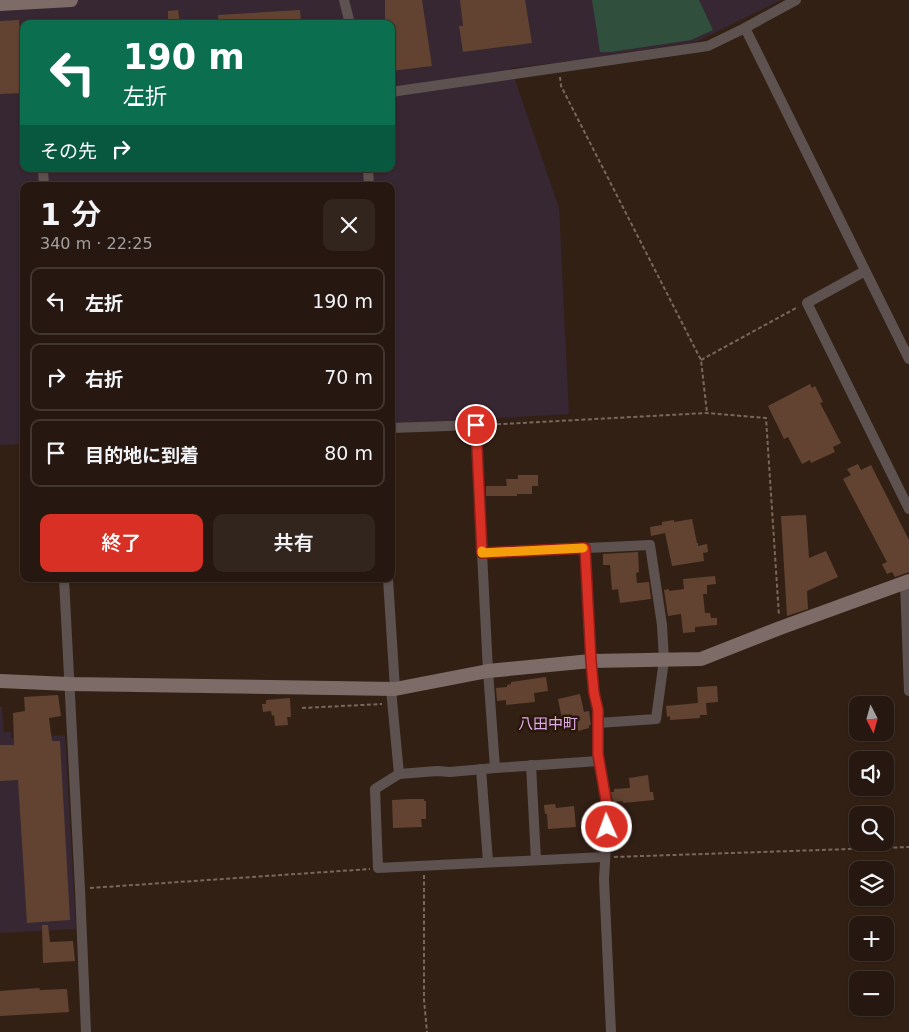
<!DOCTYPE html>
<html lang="ja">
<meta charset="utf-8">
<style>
:root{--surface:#261810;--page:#32251e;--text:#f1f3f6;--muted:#a4a09f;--line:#423730;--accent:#d93025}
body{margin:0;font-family:"DejaVu Sans","Noto Sans JP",sans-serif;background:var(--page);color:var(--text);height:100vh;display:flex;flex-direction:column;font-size:19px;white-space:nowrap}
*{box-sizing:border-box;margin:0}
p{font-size:16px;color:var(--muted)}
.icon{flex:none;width:28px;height:28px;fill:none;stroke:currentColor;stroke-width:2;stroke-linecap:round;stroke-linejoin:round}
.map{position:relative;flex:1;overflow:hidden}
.panel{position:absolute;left:20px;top:182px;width:375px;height:400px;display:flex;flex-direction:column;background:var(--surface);border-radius:10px;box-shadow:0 1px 4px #0004,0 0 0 1px var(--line)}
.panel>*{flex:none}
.hud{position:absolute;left:20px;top:20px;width:375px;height:152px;border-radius:10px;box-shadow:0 1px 4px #0004,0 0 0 1px var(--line);background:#0b6e4f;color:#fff;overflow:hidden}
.needle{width:32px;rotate:174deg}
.fabs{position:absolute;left:849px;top:696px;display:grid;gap:10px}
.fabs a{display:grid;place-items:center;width:45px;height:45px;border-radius:10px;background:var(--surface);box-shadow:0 1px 4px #0004,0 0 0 1px var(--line);font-size:25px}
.pin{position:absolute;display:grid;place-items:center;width:42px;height:42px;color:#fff;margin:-21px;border:2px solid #fff;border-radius:50%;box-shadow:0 1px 5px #0007}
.me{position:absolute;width:55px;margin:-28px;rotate:358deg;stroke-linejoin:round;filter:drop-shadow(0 0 4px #0008)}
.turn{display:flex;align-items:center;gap:18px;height:105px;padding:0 20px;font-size:22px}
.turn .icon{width:65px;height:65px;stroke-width:2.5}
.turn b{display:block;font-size:35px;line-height:42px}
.then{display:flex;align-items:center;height:48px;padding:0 20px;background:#0003;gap:10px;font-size:19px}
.round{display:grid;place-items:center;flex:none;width:52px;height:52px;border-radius:10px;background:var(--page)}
.overview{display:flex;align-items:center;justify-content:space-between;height:85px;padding:0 20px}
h1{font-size:30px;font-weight:600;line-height:38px}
.primary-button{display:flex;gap:10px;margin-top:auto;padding:10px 20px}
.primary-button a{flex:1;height:58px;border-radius:10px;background:var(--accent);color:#fff;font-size:20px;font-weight:600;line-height:58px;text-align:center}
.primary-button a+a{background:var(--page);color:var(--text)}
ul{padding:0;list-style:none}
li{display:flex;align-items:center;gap:15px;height:68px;margin:0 10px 8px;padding:0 10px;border:2px solid var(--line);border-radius:10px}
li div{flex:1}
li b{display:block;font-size:19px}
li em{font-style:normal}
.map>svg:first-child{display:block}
.industrial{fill:#362732;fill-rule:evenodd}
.green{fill:#30503d}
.building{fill:#624331}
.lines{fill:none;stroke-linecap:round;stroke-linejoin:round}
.path{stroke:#77675d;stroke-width:2;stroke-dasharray:4 2.5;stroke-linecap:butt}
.street{stroke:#5e5250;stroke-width:10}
.secondary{stroke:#7d6b67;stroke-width:14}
.route-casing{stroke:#8d1f18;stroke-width:12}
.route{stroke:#d93025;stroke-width:9}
.slow{stroke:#f59e0b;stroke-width:9}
.labels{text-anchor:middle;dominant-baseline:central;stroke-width:5;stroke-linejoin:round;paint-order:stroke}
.quarter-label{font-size:15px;fill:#deaae5;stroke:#29170c}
</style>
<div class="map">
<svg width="909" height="1032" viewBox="0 0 909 1032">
<rect width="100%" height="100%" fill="#332015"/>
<g class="industrial">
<path d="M 0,0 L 781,0 L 696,42 L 580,60 L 511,68 L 559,208 L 569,414 L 391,424 L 391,186 L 24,186 L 24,444 L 0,445 ZM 24,24 L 391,24 L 391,169 L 24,169 Z"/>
<polygon points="0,707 2,707 4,732 11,732 11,738 65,735 76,929 0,933"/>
</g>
<polygon class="green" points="592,0 699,0 713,30 691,40 611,52 600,52"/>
<g class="building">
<polygon points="385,0 422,0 432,66 391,71 391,24 385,24"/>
<polygon points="460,0 525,0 532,43 463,52 459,26 463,26"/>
<polygon points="178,10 180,24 168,24 168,11"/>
<polygon points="300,10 301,24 218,24 218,15"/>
<polygon points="19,20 24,93 0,94 0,21"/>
<polygon points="810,384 812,388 815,386 823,402 820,403 841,443 833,447 835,452 811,463 810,460 802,464 788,437 784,439 768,406"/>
<polygon points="858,464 861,470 871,465 909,540 909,572 895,577 892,572 887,574 882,564 887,562 843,479 851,475 847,469"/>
<polygon points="518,475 538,475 538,486 532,486 532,494 517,494 517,496 486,496 486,486 507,486 506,479 518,479"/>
<polygon points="806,515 809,558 826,551 838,577 807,591 808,609 787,616 781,516"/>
<polygon points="692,519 697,543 698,543 698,546 707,544 708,552 703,553 704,561 672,566 665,533 651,536 650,527 662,525 662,522 674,520 674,522"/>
<polygon points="638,552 639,572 636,573 637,583 649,582 651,599 620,603 618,589 612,590 610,565 603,565 603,554"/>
<polygon points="715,576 716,584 707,585 707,594 703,594 705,613 710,613 711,618 717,618 717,625 695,627 695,632 683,633 681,614 668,616 664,590 669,589 669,591 684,589 683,579"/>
<polygon points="546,677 548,691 534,693 535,702 506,705 506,700 497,701 496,688 507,687 507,685 511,684 511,682"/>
<polygon points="717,686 718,702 706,703 707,715 700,715 700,718 670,720 670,716 667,717 666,706 698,703 697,687"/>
<polygon points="580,694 584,712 589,711 591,725 589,725 589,728 578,731 576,722 563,724 558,699"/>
<polygon points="58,695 61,716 49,718 52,741 60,741 70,920 27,923 18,780 0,781 0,745 14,745 13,713 25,711 24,697"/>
<polygon points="290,698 291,717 287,717 288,725 275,726 274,715 272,716 271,711 263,712 262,704 266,704 266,700"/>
<polygon points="648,775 650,792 653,792 654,800 623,803 623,801 613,802 611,792 614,792 614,789 630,788 629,778"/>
<polygon points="409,799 424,799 424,801 426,801 426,819 421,819 422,827 393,828 392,800"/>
<polygon points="555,804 556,808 574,806 576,827 548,829 547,814 545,814 544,805"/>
<polygon points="42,925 48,925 50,942 73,941 75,961 43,963"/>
<polygon points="39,988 40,990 67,989 69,1012 0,1016 0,991"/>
</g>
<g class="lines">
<g class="path">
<polyline points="560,77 561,86 701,360 707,413"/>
<polyline points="701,360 798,307"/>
<polyline points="484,425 707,413 766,418 779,616"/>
<polyline points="302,708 382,704"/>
<polyline points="614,857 909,847"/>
<polyline points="424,875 424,1000 427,1032"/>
<polyline points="90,888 370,869"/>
</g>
<g class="street">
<polyline points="344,0 350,24"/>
<polyline points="745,28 909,359"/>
<polyline points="391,92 708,46 745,28 796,0"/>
<polyline points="43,169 44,186"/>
<polyline points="368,169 369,186"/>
<polyline points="865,271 807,303 909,509"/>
<polyline points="391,428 476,425 482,553"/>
<polyline points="585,548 591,661 594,693 598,710 597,754 608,812 604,879 611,1032"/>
<polyline points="64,579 80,889 86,1032"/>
<polyline points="388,579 395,689"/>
<polyline points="905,583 909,691"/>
<polyline points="391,689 399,774"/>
<polyline points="598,723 656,719 664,660 662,625 650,545 482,553 488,671 495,768 599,761"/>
<polyline points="531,765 536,860"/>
<polyline points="495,768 450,772 437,771 399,774 375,789 378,868 605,857"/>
<polyline points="481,769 488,862"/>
</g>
<g class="secondary">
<polyline points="0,4 71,0"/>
<polyline points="0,681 69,684 395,689 488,671 591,661 701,659 780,628 909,581"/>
</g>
</g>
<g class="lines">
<g class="route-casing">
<polyline id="route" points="476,425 482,553 585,548 591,661 594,693 598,710 598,754 608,812 607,827"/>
</g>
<use href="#route" class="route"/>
<polyline class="slow" points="482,551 482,553 583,548"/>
</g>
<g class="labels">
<g class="quarter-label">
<text x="548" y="724">八田中町</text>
</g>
</g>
</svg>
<div class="fabs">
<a><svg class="needle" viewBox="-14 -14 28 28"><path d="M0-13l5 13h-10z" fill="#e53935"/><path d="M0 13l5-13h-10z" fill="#a4a09f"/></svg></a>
<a><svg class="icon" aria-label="sound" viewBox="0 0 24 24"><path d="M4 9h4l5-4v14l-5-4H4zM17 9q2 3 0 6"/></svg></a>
<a><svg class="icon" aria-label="search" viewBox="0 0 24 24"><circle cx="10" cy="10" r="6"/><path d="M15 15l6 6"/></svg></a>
<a><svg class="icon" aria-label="layers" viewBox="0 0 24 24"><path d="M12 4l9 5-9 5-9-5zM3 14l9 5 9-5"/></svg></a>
<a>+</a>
<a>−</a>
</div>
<div class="pin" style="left:476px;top:425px;background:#d93025"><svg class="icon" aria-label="arrive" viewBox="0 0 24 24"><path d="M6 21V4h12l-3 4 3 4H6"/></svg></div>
<svg class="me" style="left:607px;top:827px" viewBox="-20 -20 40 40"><circle r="17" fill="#d93025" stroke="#fff" stroke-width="3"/><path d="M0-11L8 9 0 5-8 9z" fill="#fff"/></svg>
<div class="hud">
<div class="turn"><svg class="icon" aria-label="left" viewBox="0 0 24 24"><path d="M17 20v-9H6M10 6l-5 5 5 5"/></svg><div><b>190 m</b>左折</div></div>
<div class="then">その先<svg class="icon" aria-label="right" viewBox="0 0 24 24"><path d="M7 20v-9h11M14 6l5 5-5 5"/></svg></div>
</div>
<section class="panel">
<div class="overview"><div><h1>1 分</h1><p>340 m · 22:25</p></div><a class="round"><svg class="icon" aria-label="close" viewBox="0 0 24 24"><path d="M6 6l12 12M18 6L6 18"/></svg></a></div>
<ul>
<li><svg class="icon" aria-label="left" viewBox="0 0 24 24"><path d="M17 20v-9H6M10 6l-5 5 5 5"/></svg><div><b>左折</b></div><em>190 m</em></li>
<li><svg class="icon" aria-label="right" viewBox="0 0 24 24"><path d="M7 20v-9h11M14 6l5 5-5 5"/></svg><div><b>右折</b></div><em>70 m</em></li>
<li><svg class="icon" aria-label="arrive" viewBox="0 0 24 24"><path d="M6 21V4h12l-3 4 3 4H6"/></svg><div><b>目的地に到着</b></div><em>80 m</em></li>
</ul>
<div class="primary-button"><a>終了</a><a>共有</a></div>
</section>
</div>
